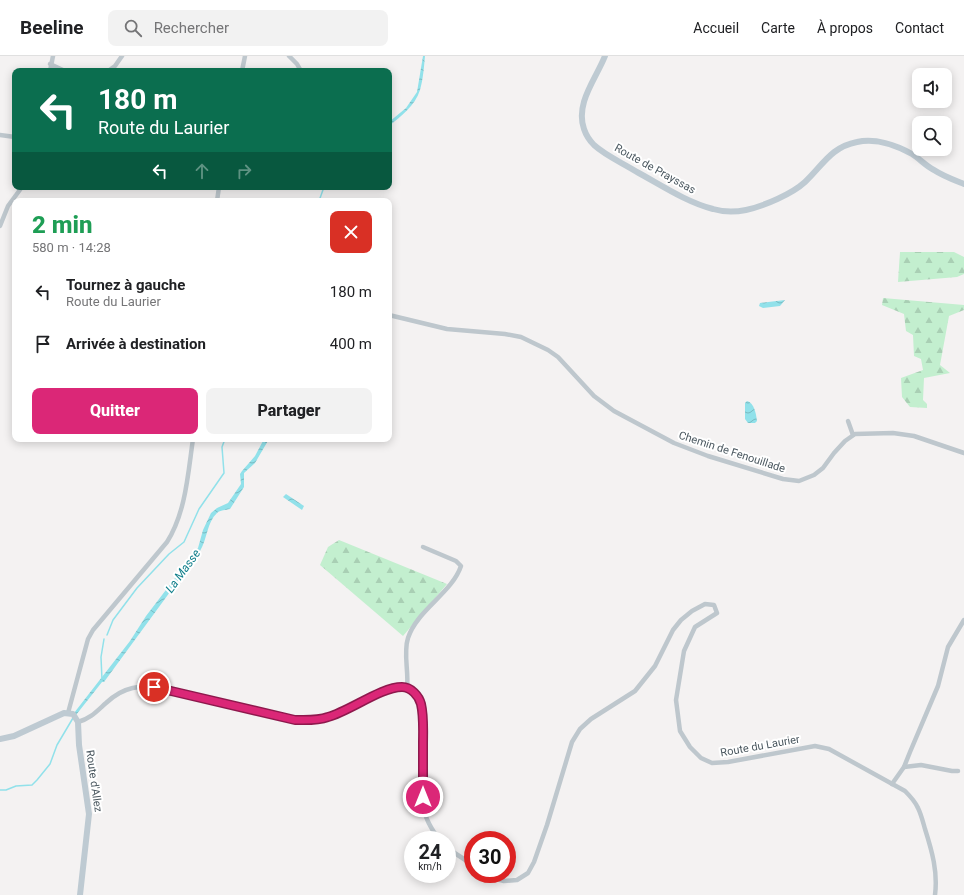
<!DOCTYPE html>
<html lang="fr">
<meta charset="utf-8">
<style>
:root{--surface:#fff;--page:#f2f2f2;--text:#202124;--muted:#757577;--line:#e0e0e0;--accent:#db2777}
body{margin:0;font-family:Roboto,sans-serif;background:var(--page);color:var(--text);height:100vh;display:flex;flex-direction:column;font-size:15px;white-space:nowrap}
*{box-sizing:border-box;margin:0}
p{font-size:13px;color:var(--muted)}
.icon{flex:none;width:22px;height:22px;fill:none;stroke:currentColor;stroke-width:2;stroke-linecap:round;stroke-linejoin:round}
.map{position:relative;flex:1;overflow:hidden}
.panel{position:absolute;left:12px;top:142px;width:380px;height:244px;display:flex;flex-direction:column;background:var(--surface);border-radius:8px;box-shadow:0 2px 10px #0003}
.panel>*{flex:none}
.top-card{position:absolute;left:12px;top:12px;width:380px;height:122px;border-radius:8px;box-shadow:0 2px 10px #0003;background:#0b6e4f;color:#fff;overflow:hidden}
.buttons{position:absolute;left:912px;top:12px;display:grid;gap:8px}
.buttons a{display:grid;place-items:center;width:40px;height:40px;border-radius:8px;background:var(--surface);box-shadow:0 2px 10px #0003;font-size:20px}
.speed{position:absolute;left:404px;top:775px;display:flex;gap:8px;font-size:20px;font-weight:700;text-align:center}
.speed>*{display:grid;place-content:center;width:52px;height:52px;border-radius:50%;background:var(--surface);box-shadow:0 2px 10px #0003;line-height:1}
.speed small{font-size:10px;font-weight:400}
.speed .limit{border:6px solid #d22;background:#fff;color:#111}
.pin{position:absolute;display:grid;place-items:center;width:34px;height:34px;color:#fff;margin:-17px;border:2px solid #fff;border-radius:50%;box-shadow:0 1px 4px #0007}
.me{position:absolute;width:44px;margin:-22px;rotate:0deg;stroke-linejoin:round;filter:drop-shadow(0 0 3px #0008)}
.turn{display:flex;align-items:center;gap:14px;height:84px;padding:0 20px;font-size:18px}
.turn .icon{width:52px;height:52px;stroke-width:2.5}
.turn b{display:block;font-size:28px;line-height:34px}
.lanes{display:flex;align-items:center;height:38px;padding:0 20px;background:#0003;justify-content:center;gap:20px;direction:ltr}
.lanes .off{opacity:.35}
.round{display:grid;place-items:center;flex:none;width:42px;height:42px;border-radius:8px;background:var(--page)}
.headline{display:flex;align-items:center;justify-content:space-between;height:68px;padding:0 20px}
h1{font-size:24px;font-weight:800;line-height:30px;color:#1e9e55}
.button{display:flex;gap:8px;margin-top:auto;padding:8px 20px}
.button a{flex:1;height:46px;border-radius:8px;background:var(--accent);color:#fff;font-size:16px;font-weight:800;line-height:46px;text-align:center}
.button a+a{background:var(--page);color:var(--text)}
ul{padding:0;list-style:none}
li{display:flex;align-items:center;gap:12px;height:52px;padding:0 20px}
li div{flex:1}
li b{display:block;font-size:15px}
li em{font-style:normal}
header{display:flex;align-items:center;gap:24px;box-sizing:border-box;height:56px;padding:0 20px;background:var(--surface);border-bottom:1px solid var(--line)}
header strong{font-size:19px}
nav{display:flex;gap:22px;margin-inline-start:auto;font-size:14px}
.search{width:280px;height:36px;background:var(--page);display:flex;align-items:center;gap:10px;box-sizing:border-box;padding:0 14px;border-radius:8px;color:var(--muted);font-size:15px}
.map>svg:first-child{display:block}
.forest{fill:url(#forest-firs)}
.water{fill:url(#water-waves)}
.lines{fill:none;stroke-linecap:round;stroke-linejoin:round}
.stream{stroke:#91e1ea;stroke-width:1.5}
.street{stroke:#bec7cd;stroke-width:4.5}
.secondary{stroke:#becad2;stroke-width:6}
.route-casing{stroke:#8e194d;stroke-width:10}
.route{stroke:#db2777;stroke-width:7}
.labels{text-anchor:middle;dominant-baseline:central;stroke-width:4;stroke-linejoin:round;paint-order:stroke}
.street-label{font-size:11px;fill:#4a575f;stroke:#fff}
.water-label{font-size:12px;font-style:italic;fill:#117f8b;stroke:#fff}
</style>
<header>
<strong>Beeline</strong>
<div class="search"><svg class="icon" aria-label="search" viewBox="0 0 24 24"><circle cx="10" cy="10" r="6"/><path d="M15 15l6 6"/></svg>Rechercher</div>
<nav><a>Accueil</a><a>Carte</a><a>À propos</a><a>Contact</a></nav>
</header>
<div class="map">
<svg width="964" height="839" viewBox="0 0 964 839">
<defs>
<pattern id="forest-firs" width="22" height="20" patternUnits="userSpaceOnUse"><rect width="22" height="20" fill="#c3efcf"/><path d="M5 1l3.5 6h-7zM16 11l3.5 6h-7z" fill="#a9cfb4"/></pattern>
<pattern id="water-waves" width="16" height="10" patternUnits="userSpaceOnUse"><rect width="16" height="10" fill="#91e1ea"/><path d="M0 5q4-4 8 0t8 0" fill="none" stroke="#78b9c1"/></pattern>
</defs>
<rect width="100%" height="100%" fill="#f4f2f2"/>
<g class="forest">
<polygon points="900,196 954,196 964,201 964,218 957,221 898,226"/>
<polygon points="883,242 964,249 964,254 949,260 940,309 950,317 924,322 923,344 927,348 927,352 910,351 902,341 901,322 923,314 921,303 914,300 913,279 906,275 904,258 882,249"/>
<polygon points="339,484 447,528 403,580 320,509 328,491"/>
</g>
<g class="water">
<path d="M 423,0 L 425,0 C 424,11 423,24 420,34 C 415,50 401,60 389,70 L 389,66 L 406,52 L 417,36 Z"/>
<polygon points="785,244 780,250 763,252 759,250 760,247"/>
<path d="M 747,345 C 754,347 756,357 757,365 L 755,367 L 748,367 L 745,363 L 745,347 Z"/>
<path d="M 264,383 L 269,383 L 255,407 L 244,417 L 244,431 L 230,453 C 226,454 220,454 217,457 C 207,466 207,484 200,495 L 104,626 L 102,626 L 76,659 L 74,657 L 130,585 L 146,560 L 198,492 L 203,474 L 211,457 L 217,452 L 228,447 L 241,428 L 240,418 L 242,415 L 255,400 Z"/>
<polygon points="286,438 304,450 302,454 283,441"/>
</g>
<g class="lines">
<g class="stream">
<polyline points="319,145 324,131"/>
<polyline points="107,579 113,564 137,532 169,498 184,486 199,453 224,417 222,391 225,383"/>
<polyline points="102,624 101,601 104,583"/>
<polyline points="0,734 6,734 16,730 32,729 37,724 50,708 57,689 73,662"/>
</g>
<g class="street">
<polyline points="289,0 297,8 301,15"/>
<polyline points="50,8 65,15"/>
<polyline points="50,15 53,0"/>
<polyline points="108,15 115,10 122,0"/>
<polyline points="242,15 245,0"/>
<polyline points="0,79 15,81"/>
<polyline points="217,145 219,131"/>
<polyline points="0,170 8,150 22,131"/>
<polyline points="389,259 447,273 505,278 521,281 548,294 558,301 594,340 614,355 674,387 708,400 783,423 799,425 814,419 823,412 834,397 845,385 855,378 893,377 914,380 964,397"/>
<polyline points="848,365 853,379"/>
<path d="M 407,632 C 409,616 403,597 408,582 C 417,554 452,537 461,510 L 456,505 L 423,491"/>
<path d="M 68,657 L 88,583 L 93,574 L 167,486 C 186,456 188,417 193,383"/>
<path d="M 78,666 C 90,663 97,655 106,647 C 124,630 140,629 163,632 L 295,664 C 306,664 317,665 328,661 C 346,656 391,626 407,632 C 413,634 419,641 421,647 C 424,658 423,670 423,681 C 423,706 421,733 425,757 C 427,767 434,776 439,784"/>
<polyline points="904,711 921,709 952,715 958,715"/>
<polyline points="892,728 904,711 910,696 938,630 948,591 964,564"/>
<polyline points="447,792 473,809"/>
<path d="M 487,818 L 493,822 L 504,825 L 517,824 L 528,817 L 534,806 L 547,769 L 572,686 L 580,673 L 591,663 L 635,635 L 655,610 L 673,574 L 681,564 L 692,555 L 705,548 L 714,549 L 717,557 L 695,571 L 684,595 L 676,644 L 680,675 L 690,691 L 701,702 L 712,707 L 728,706 L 815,690 L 829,693 L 905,735 C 910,740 915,745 918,752 C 921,758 923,766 925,773 C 932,795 938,816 935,839"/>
</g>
<g class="secondary">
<path d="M 605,0 C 596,23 575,47 584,73 C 586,79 590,85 594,89 C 606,100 623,107 637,116 C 661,129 686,146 713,153 C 723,156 736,156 746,154 C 764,150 792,138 805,126 C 823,109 831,91 857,86 C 875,82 896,89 912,98 C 920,103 926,110 934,114 C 943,120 954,124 964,128"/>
<polyline points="0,683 14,680 64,657 73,658 78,666 79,689 89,758 80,839"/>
</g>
</g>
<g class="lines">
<g class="route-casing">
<path id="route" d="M 154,631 L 295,664 C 306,664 317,665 328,661 C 350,655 381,631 402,631 C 411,631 419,640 421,648 C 424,661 423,675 423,688 C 423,706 423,723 423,741"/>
</g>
<use href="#route" class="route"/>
</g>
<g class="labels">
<g class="street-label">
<text transform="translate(655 113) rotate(29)">Route de Prayssas</text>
<text transform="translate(732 396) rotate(18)">Chemin de Fenouillade</text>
<text transform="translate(760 690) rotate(-10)">Route du Laurier</text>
<text transform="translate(94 725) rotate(82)">Route d'Allez</text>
</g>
<g class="water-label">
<text transform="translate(183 515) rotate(-54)">La Masse</text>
</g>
</g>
</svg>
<div class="buttons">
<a><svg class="icon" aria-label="sound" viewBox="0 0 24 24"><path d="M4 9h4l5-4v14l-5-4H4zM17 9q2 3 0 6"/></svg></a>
<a><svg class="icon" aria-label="search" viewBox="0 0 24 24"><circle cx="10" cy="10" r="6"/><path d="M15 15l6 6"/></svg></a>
</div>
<div class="speed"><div>24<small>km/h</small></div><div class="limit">30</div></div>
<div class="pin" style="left:154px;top:631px;background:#d93025"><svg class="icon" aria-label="arrive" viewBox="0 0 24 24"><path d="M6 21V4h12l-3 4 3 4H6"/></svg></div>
<svg class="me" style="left:423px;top:741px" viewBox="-20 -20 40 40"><circle r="17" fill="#db2777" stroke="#fff" stroke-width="3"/><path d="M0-11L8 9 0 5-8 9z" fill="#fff"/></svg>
<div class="top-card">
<div class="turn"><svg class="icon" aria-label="left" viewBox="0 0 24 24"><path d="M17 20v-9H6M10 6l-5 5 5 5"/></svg><div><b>180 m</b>Route du Laurier</div></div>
<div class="lanes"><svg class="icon" aria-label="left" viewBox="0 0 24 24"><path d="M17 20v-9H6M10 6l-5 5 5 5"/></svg><svg class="icon off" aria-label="ahead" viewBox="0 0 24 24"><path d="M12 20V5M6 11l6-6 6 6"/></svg><svg class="icon off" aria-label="right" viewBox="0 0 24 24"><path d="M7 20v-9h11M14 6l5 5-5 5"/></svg></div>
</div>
<section class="panel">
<div class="headline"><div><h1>2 min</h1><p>580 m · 14:28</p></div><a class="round" style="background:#d93025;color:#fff"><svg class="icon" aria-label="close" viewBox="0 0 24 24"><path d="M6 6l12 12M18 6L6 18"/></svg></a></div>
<ul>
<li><svg class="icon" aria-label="left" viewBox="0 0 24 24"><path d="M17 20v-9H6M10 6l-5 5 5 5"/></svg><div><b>Tournez à gauche</b><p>Route du Laurier</p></div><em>180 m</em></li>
<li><svg class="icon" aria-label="arrive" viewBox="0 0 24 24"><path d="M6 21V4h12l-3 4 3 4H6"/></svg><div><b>Arrivée à destination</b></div><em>400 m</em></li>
</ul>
<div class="button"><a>Quitter</a><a>Partager</a></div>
</section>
</div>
